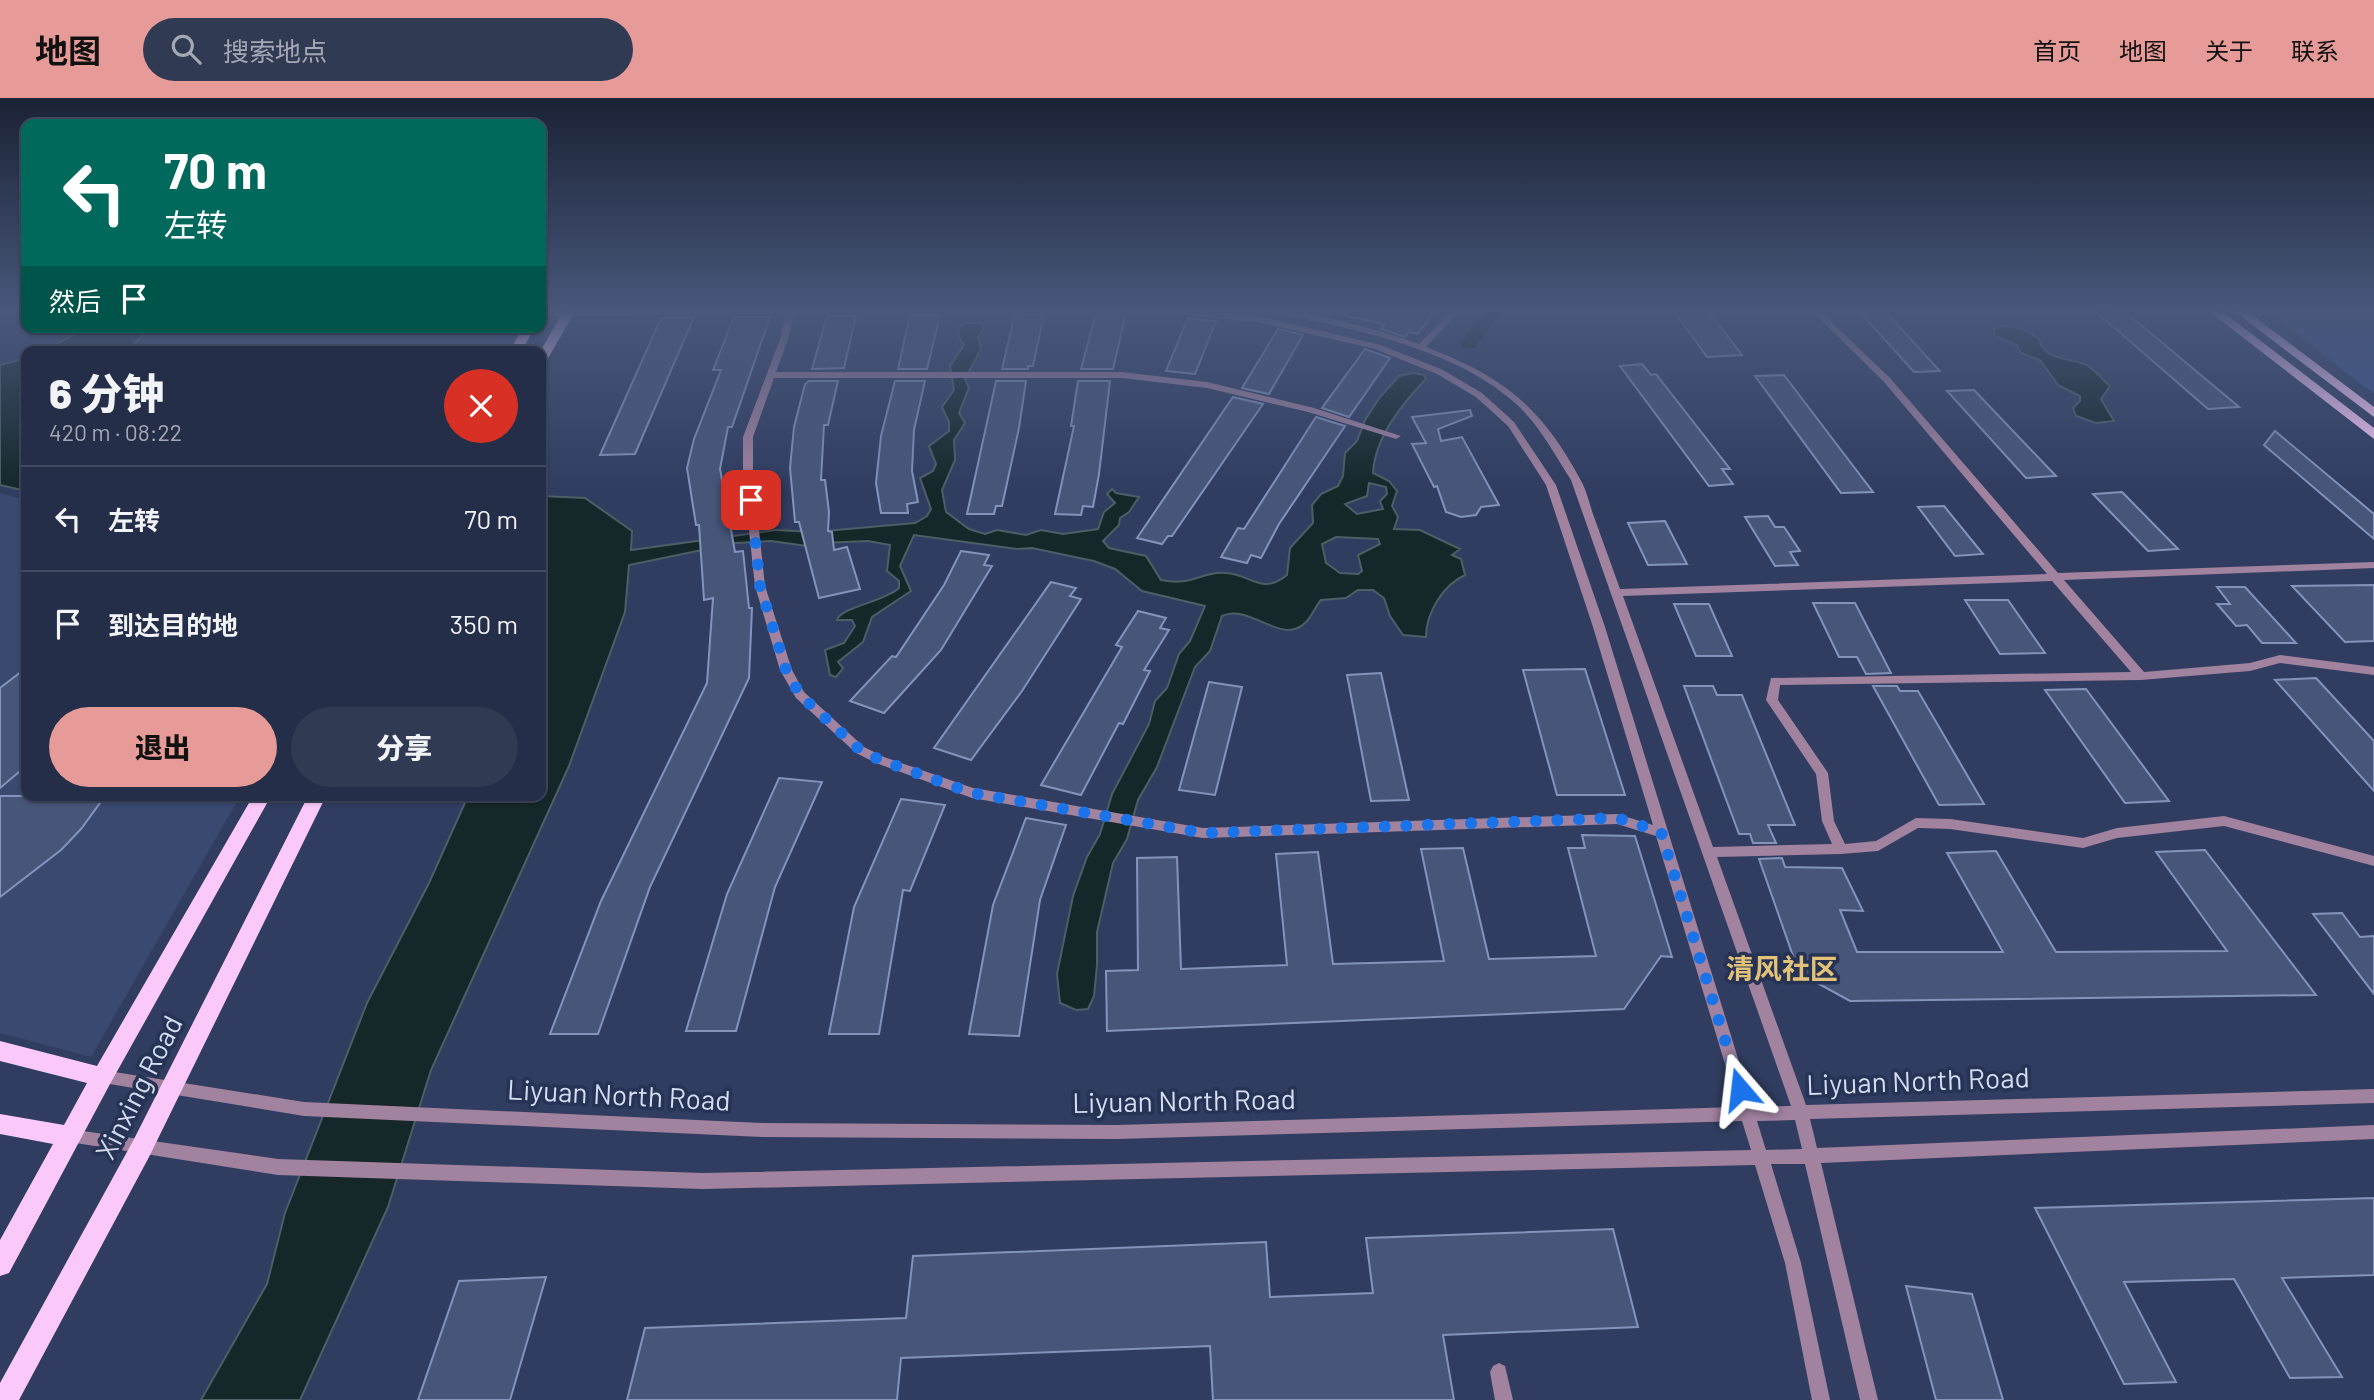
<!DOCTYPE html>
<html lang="zh">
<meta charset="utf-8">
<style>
:root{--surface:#242e48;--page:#303a52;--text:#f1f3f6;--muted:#a3a8b4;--line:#414a60;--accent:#e69b98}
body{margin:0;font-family:Barlow,"Noto Sans SC",sans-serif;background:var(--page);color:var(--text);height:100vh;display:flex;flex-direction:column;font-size:26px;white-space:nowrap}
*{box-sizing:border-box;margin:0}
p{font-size:23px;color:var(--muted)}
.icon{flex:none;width:38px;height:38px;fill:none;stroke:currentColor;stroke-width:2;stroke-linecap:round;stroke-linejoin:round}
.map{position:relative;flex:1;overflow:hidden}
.drawer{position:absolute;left:21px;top:248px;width:525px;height:455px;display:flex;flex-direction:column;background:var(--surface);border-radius:14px;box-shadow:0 2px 5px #0004,0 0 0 2px var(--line)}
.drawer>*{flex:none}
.hud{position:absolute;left:21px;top:21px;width:525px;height:214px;border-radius:14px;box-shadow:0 2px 5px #0004,0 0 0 2px var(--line);background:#00695c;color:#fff;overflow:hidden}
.pin{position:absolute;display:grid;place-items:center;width:60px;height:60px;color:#fff;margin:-30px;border-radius:14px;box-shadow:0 4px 10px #0006}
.me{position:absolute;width:77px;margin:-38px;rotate:343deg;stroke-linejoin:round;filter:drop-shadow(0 0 5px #0008)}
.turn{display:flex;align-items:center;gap:24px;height:147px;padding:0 28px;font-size:32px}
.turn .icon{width:91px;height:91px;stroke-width:2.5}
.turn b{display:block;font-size:49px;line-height:60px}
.then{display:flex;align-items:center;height:66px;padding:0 28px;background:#0003;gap:14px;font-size:26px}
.round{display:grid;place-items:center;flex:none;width:74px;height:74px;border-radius:37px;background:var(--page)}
.head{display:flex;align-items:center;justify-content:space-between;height:119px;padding:0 28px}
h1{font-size:42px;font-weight:800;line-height:52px}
.primary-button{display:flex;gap:14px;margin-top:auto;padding:14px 28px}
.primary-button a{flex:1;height:80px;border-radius:42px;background:var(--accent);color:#111;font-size:28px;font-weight:800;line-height:80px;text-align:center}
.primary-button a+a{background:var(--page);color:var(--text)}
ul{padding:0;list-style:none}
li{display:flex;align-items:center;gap:21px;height:105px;padding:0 28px;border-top:2px solid var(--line)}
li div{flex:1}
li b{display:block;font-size:26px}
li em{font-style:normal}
header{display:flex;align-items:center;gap:42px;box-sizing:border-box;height:98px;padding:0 35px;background:var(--accent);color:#111}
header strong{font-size:33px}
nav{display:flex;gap:38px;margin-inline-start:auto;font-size:24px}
.search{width:490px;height:63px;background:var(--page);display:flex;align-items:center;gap:18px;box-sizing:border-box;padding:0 24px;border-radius:38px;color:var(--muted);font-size:26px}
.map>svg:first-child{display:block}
.built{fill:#3a4970}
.green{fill:#3d528f}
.water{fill:#152729;stroke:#4e5e66;stroke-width:2;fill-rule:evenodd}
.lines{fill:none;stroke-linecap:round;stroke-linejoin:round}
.canal{fill:#152729;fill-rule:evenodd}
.building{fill:#475579;stroke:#8393bb;stroke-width:2}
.minor{fill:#a1829f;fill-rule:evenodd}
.major{fill:#fbc9f9;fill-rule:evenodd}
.route{stroke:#1a73e8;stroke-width:12;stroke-dasharray:0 21.6}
.labels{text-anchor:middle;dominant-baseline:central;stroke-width:7;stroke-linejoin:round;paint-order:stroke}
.quarter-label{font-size:28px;font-weight:bold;fill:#e1c278;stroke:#263354}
.near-street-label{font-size:28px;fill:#d4ddf3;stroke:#263354}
</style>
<header>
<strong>地图</strong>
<div class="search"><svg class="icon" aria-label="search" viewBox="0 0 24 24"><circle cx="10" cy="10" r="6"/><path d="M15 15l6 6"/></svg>搜索地点</div>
<nav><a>首页</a><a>地图</a><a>关于</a><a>联系</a></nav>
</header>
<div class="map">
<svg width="2374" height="1302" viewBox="0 0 2374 1302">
<rect width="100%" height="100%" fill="#303d60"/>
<polygon class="built" points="0,395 26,402 26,698 240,698 91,959 0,935"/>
<polygon class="green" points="2265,210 2374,210 2374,295 2359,285"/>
<g class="water">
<path d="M 965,225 L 982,225 L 983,231 L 978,240 L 981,251 L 965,281 L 969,290 L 959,315 L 965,325 L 954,342 L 955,362 L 942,392 L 946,414 L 969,431 L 985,436 L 997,432 L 1026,437 L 1041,432 L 1063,436 L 1098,431 L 1104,414 L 1115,405 L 1107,396 L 1112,391 L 1116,395 L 1139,399 L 1129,414 L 1120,420 L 1119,427 L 1103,443 L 1109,450 L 1146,458 L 1161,482 C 1192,489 1201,473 1226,475 C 1251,476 1261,498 1287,477 L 1290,450 L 1313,425 L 1312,407 L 1321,396 L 1338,388 L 1343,378 L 1345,355 L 1357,343 L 1365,322 L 1380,299 L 1399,278 L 1413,275 L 1424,277 L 1426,281 C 1402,306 1375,339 1373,375 L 1389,383 L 1397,393 L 1392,408 L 1398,419 L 1394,431 L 1420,432 L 1460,451 L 1452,457 L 1461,461 L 1465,477 C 1443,487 1426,515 1426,539 L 1403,537 L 1390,518 L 1384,500 L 1373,492 L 1358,492 L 1346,500 L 1321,502 C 1315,509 1311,520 1305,525 C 1281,548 1250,505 1222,518 L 1210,553 L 1195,569 L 1157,669 L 1138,702 L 1127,741 L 1113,765 L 1097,834 L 1097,867 L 1094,898 L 1088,911 L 1076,912 L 1060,905 L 1057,876 L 1073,798 L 1087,759 L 1100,736 L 1112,696 L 1149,626 L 1155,603 L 1167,590 L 1179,556 L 1190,543 L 1205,508 L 1142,493 L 1115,471 L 1094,463 L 1032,450 L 1017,451 L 914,437 L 900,468 L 911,493 L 872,519 L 863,544 L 838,564 L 843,570 L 836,579 L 830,577 L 825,552 L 844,545 L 855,528 L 852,522 L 837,522 C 841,509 886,503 899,490 L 899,483 L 887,473 L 890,447 L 868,443 L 822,445 L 814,449 L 771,443 L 736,445 L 629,467 L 625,514 L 569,668 L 431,972 L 388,1109 L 300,1302 L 201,1302 L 267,1186 L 285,1115 L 367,905 L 429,785 L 468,698 L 541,698 L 541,398 L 585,400 L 632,433 L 631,452 L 776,432 L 814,434 L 915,425 L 927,418 L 931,411 L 920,380 L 933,373 L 936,366 L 929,348 L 949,333 L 949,324 L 942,309 L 954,292 L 950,268 L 964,247 L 958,237 L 959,229 ZM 1369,385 L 1386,389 L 1387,396 L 1380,403 L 1383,411 L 1357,416 L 1345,406 L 1367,398 ZM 1336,439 L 1378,441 L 1380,446 L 1358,457 L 1362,473 L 1358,476 L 1340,475 L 1326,465 L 1322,446 Z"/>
<path d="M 2003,228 L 2022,230 L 2039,241 C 2043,263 2072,259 2088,268 C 2096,273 2103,282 2110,288 L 2101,301 L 2114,323 L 2096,325 L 2076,318 L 2073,310 L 2080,303 L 2080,298 L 2058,287 L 2040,262 L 2021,255 L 2017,247 L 1995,238 L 1993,231 Z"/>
<polygon points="89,229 154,229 123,254 40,254"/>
<polygon points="26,260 26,393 0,387 0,267"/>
</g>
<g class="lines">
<polygon class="canal" points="1487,210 1503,210 1475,250 1463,250 1460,246"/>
</g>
<g class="building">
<polygon points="1347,210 1437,210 1418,236 1409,234 1405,239 1381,231 1384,226 1346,218"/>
<polygon points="1672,210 1706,210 1742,257 1707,259"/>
<polygon points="1856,210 1882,210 1940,273 1914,274"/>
<polygon points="2123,212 2239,309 2208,311 2095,213"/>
<polygon points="1096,215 1126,215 1113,271 1081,271"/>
<polygon points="1015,216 1044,216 1033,268 1028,268 1028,271 1002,271"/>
<polygon points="910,217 940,217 927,271 898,271"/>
<polygon points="827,218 856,218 844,270 812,271"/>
<polygon points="694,219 635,356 600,357 661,220"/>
<polygon points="734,219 770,219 732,329 728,329 720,371 735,454 743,453 749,510 752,510 749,580 650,789 598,936 550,936 601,803 707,585 713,500 704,502 699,427 696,427 687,370 694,341 721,272 713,272"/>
<polygon points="1188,220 1216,223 1195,276 1166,273"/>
<polygon points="1278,231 1303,237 1269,296 1242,290"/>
<polygon points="1365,251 1390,260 1349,319 1322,310"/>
<polygon points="1642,266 1651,277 1656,276 1730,371 1722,371 1733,386 1709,388 1620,268"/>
<polygon points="1784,277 1873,394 1841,395 1755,278"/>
<polygon points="809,283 838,283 828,327 824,327 821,382 825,382 829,414 828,433 832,434 834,452 847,449 860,491 819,500 799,424 795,424 790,370 794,329 805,286"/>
<polygon points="895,283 925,283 914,332 912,373 918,404 907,406 908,415 881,415 876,385 881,338"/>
<polygon points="996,283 1026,283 1019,330 1002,408 996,408 994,416 967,416"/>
<polygon points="1078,283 1110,283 1099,376 1093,409 1083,408 1081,417 1055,416 1074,328 1071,328"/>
<polygon points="1974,292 2056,378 2026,380 1947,293"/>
<polygon points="1233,299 1263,306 1172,438 1168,438 1162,446 1137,440"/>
<polygon points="1470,312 1472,318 1438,331 1441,343 1462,339 1499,407 1481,409 1476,417 1461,419 1446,414 1437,388 1434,389 1412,346 1426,345 1412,319"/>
<polygon points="1316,319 1345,328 1279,426 1261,460 1251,457 1247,465 1221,459 1238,430 1244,431"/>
<polygon points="2275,333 2374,416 2374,441 2264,347"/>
<polygon points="2122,394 2178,451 2148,453 2093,396"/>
<polygon points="1944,408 1983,456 1955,458 1918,409"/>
<polygon points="1768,418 1775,429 1784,429 1800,453 1790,454 1798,467 1775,468 1745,419"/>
<polygon points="1665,423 1687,466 1648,467 1628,425"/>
<polygon points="961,453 989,457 984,467 992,468 941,552 884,615 850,603 892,558 896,559 944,487"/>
<polygon points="1051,484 1076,490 1070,498 1081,501 1022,593 971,662 934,650"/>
<polygon points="2374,487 2374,543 2345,544 2292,488"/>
<polygon points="2217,489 2245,489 2296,545 2262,545 2247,527 2236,528 2217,506 2230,506"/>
<polygon points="1965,502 2008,502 2045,555 2000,556"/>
<polygon points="1813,505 1855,505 1891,575 1866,576 1857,559 1839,559"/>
<polygon points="1674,506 1709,506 1732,558 1696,558"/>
<polygon points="1138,513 1166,520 1160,530 1169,532 1144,572 1150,573 1123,626 1119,625 1081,697 1041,687 1122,549 1116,547"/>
<polygon points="26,570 26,668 0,690 0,590"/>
<polygon points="1585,571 1625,697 1557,697 1523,572"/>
<polygon points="1381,575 1409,702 1371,703 1347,577"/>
<polygon points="2316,580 2374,643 2374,693 2275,582"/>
<polygon points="1209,584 1242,589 1215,697 1179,692"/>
<polygon points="1684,588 1713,588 1717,597 1742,597 1795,727 1768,727 1776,745 1753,745 1750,736 1739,736"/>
<polygon points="1873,588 1897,588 1900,593 1918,593 1984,706 1939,707"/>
<polygon points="2086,591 2169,703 2125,705 2045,592"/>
<polygon points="779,680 822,684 775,789 736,933 686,933 727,796"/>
<polygon points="0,698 105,698 81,731 61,752 0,799"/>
<polygon points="901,701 945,707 910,793 903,792 879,936 829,936 854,809"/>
<polygon points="1026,720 1066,727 1040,802 1019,938 969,936 993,807"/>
<polygon points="1582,737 1635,738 1672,859 1661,858 1624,911 1107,933 1106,873 1138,872 1137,760 1177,759 1181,871 1287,867 1276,756 1318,754 1333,866 1444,863 1421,751 1463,750 1489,861 1596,858 1568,750 1585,750"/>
<polygon points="2205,752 2316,897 1850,903 1799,875 1759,761 1782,760 1785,769 1842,770 1863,813 1840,812 1857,854 2003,854 1947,755 1996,753 2056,854 2227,853 2156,754"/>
<polygon points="2342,815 2360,839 2374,838 2374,896 2313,816"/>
<polygon points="2374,1100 2374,1177 2282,1180 2342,1279 2290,1280 2234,1181 2124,1184 2176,1284 2124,1286 2035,1110"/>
<polygon points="1613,1131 1638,1229 1443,1237 1454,1302 1213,1302 1210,1248 901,1260 897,1302 627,1302 645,1230 906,1220 913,1158 1266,1144 1270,1199 1373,1195 1366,1140"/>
<polygon points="546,1179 510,1302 418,1302 459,1183"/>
<polygon points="1906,1188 1972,1196 2003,1302 1936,1302"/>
</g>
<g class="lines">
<g class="minor">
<path d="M 787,210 L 1156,210 L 1258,218 L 1381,247 L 1443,272 L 1482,295 L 1514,324 L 1556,387 L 1605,529 L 1753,1009 L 1791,1008 L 1571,382 C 1553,354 1539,326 1514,304 C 1451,248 1339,227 1258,212 L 1254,210 C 1300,210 1375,230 1419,246 L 1455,210 L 1463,210 L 1426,249 C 1502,278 1541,308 1580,381 C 1586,391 1589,404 1593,416 C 1602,441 1611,466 1620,491 L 2047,476 L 1884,284 L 1809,210 L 1817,210 L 1890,280 L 2058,475 L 2374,464 L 2374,470 L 2064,482 L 2144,574 L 2250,565 L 2280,557 L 2374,569 L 2374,577 L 2280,565 L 2250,573 L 2141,582 L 1780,587 L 1778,602 L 1828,675 L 1834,723 L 1845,746 L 1876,743 L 1916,720 L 1950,721 L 2083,740 L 2117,730 L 2224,718 L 2374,758 L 2374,768 L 2224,728 L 2117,740 L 2083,750 L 1950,731 L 1918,730 L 1878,753 L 1841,756 L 1717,759 L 1806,1007 L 2374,991 L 2374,1005 L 1810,1021 L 1817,1050 L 2374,1027 L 2374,1041 L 1821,1065 L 1878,1302 L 1860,1302 L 1805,1066 L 1771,1066 L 1801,1165 L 1830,1302 L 1812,1302 L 1785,1165 L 1755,1067 L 703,1091 L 278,1077 L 63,1043 L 61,1038 L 63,1033 L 69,1031 L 278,1061 L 703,1075 L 1751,1052 L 1742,1023 L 1117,1041 L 762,1039 L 304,1018 L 97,984 L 94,979 L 97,974 L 102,972 L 304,1004 L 762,1025 L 1117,1027 L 1738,1009 L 1656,738 L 1617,726 L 1203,740 L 972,700 L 876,665 L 856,655 L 796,600 L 780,572 L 755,488 L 743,377 L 743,339 L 780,241 L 785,216 L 541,218 L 541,213 ZM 1131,212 L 1258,224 L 1375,251 L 1437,276 L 1476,299 L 1508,328 L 1546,387 L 1593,529 L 1653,727 L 1617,716 L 1203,730 L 973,690 L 884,659 L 864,649 L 804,594 L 792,572 L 765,488 L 753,377 L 753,339 L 774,280 L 1122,280 L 1207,290 L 1308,314 L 1393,340 L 1396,341 L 1401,338 L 1314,310 L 1207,284 L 1122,274 L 776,274 L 788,241 L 794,216 ZM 2052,483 L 2131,574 L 1771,580 L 1766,602 L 1816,676 L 1822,723 L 1832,746 L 1713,749 L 1623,498 ZM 1795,1022 L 1802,1051 L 1766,1052 L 1757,1023 Z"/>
<polygon points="1499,1265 1505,1268 1513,1302 1495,1302 1490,1274 1493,1268"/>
</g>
<g class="major">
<polygon points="541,210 547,210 547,211 541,215"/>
<polygon points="565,210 577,210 547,262 541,266 540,254"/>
<polygon points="2205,210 2218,210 2374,330 2374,341"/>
<polygon points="2230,210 2243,210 2374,309 2374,319"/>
<polygon points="523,229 535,229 521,254 509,254"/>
<polygon points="253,698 271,698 110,986 9,1175 0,1178 0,1142 53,1046 0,1036 0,1016 64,1027 87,985 0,963 0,943 97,968"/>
<polygon points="308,698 326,698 149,1059 19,1302 0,1302 0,1285 133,1043"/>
</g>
</g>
<linearGradient id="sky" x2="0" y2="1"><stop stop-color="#1a2235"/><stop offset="0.54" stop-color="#48577a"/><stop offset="1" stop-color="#48577a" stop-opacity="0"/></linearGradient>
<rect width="2374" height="392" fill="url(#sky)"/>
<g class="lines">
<polyline class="route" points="751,402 760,488 786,572 800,597 860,652 880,662 972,695 1203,735 1617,720 1661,734 1740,991"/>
</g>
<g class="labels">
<g class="quarter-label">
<text x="1782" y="870">清风社区</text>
</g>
<g class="near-street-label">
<text transform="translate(1918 982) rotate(-2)">Liyuan North Road</text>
<text transform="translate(138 989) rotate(-63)">Xinxing Road</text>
<text transform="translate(619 996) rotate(3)">Liyuan North Road</text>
<text transform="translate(1184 1002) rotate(-1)">Liyuan North Road</text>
</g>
</g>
</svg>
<div class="pin" style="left:751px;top:402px;background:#d93025"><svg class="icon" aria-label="arrive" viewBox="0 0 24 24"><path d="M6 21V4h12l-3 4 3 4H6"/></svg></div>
<svg class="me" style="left:1740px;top:991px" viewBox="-20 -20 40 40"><path d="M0-17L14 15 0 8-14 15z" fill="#1a73e8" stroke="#fff" stroke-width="4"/></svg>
<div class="hud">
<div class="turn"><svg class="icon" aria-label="left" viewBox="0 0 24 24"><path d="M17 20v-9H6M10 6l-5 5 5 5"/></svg><div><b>70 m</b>左转</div></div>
<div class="then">然后<svg class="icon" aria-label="arrive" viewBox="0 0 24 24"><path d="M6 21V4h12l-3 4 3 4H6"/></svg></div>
</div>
<section class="drawer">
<div class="head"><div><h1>6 分钟</h1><p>420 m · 08:22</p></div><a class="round" style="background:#d93025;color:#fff"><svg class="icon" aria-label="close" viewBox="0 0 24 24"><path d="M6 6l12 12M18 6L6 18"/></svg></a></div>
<ul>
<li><svg class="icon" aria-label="left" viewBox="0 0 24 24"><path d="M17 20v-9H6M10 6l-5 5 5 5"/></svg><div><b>左转</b></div><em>70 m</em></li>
<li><svg class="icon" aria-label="arrive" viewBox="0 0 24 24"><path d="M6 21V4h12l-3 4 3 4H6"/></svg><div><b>到达目的地</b></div><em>350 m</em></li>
</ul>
<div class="primary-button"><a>退出</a><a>分享</a></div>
</section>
</div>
